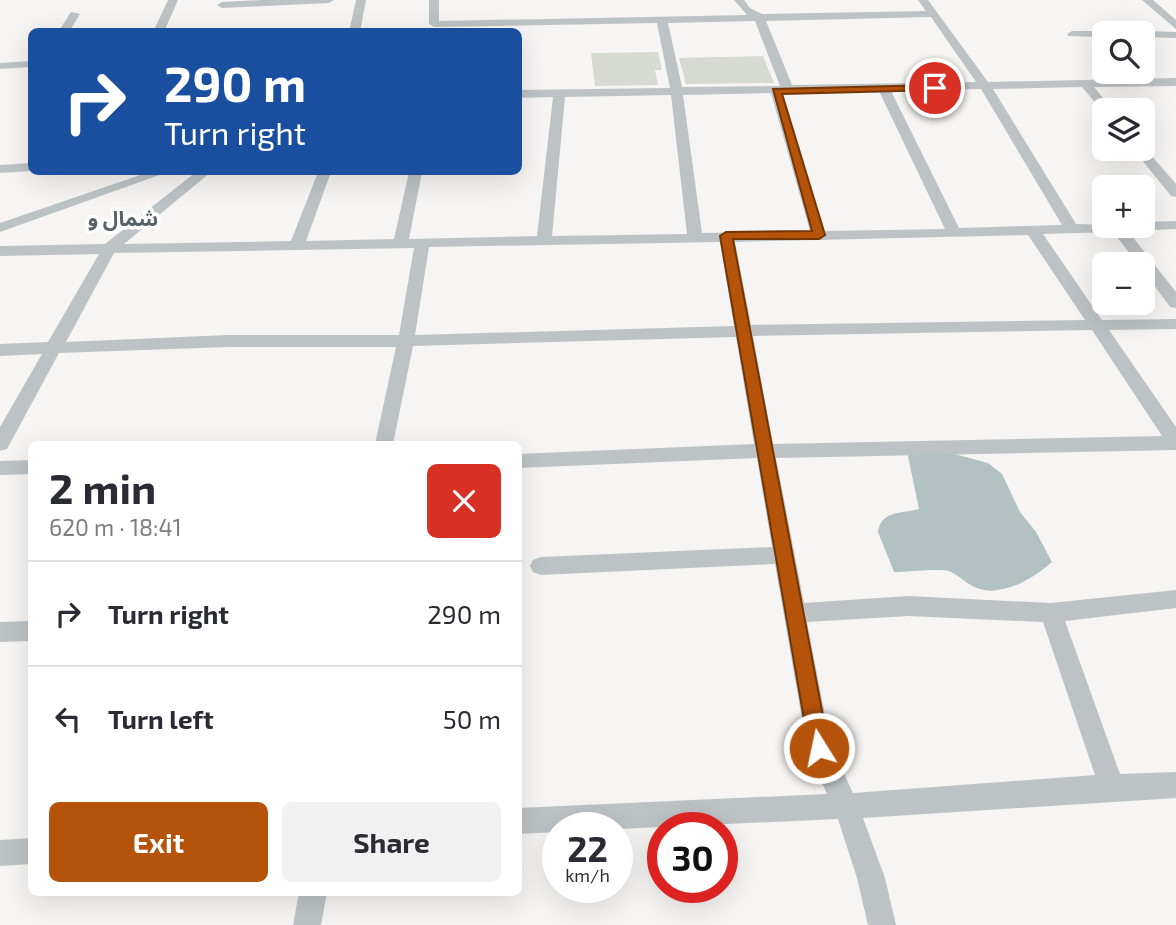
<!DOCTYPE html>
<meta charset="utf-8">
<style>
:root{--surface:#fff;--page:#f2f2f3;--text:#2b2b33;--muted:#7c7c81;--line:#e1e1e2;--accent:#b45309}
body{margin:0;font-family:"Exo 2","Noto Sans Arabic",sans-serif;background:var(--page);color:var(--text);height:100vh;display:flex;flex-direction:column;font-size:26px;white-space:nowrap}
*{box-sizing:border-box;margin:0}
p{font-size:23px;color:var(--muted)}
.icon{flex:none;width:38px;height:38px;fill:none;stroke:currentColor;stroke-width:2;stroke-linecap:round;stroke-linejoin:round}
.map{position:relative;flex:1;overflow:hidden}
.drawer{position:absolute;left:28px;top:441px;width:494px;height:455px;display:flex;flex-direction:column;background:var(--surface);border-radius:10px;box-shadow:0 7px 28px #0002}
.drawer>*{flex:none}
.hud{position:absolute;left:28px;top:28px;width:494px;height:147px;border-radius:10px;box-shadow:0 7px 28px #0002;background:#1a4fa0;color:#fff;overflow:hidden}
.controls{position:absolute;left:1092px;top:21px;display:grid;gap:14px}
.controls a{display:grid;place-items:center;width:63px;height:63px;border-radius:10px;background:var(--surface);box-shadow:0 7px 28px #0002;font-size:35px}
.speed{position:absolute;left:542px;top:812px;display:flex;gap:14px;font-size:35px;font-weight:700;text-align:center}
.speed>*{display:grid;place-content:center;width:91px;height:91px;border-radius:50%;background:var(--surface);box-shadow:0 7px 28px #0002;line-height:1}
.speed small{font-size:18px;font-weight:400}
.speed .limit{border:10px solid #d22;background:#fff;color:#111}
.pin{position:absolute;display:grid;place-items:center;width:60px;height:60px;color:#fff;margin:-30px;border:4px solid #fff;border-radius:50%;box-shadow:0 2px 7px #0007}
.me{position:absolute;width:77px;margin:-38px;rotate:350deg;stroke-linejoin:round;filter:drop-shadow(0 0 5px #0008)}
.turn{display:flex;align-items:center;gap:24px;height:147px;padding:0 21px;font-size:32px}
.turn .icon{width:91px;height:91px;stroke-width:2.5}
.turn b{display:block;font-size:49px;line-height:60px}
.round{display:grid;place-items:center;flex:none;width:74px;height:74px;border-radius:10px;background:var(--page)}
.overview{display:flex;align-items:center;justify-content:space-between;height:119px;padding:0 21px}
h1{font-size:42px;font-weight:700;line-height:52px}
.primary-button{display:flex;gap:14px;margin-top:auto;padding:14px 21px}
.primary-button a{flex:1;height:80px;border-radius:10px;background:var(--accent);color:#fff;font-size:28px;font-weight:700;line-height:80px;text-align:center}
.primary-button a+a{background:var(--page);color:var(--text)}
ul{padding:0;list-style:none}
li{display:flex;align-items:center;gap:21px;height:105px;padding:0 21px;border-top:2px solid var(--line)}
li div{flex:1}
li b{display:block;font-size:26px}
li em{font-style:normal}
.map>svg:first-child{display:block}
.green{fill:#d7dad2}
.water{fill:#b2c2c2}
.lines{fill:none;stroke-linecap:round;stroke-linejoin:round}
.minor{fill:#bdc2c4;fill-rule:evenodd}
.route{fill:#b45309;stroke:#753606;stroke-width:2}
.labels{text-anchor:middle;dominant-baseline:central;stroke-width:7;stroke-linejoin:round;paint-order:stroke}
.far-district-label{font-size:21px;font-weight:bold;fill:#556367;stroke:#fff}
</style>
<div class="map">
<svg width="1176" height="925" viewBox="0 0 1176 925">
<rect width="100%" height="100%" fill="#f6f5f3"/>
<g class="green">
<polygon points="658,52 662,70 655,70 658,85 595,86 591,53"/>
<polygon points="763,56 774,83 686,84 679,58"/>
</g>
<path class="water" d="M 947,452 L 988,463 L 1002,474 L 1020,512 L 1036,532 L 1052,562 C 1034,578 1002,598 977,588 C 966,584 959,575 949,571 C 942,568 904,572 894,572 L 878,532 C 881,510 902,514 919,509 L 908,456 L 911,453 Z"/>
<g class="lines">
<g class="minor">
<polygon points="168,0 178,0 164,32 153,32"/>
<polygon points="262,0 334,0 329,3 222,8 217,5 222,2"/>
<polygon points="356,0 366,0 360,32 349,32"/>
<path d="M 429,0 L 439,0 L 439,21 L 747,15 L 734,0 L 744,0 L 750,8 L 762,14 L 926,11 L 918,0 L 928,0 L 988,82 L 1176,78 L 1176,86 L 1094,87 L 1113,110 L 1104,110 L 1104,113 L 1082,87 L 993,89 L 1076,224 L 1143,226 L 1143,222 L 1176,221 L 1176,229 L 1128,231 L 1176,292 L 1176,308 L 1170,307 L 1143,270 L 1143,264 L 1138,264 L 1113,232 L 1043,234 L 1102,320 L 1176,319 L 1176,329 L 1109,330 L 1176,427 L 1176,450 L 776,458 L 804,603 L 908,596 L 1051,603 L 1176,590 L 1176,608 L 1065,621 L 1120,774 L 1176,772 L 1176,798 L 863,818 L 885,878 L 896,925 L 868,925 L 857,878 L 838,819 L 618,829 L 558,828 L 558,832 L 518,834 L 518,808 L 827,794 L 807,748 L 775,564 L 541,575 L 533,572 L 530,566 L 533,560 L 541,557 L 772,547 L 757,458 L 518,468 L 518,454 L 754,444 L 736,337 L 413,346 L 393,444 L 375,444 L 396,347 L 228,347 L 59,353 L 7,449 L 0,451 L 0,427 L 42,354 L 0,356 L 0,344 L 48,342 L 99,254 L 0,256 L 0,246 L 105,244 L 196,172 L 211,172 L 124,244 L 291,241 L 318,172 L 331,172 L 306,241 L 394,239 L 409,172 L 422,172 L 409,239 L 537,236 L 553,97 L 518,98 L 518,90 L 670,88 L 657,23 L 434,27 L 429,24 ZM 931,17 L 976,82 L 792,85 L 766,21 ZM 755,21 L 780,86 L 682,87 L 668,23 ZM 981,89 L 1062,225 L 959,228 L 891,91 ZM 879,91 L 945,229 L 825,231 L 783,93 ZM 771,93 L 810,231 L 702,233 L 683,95 ZM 671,95 L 687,234 L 552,236 L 565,97 ZM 1028,235 L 1085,320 L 751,325 L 735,242 ZM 720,242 L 734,326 L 415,335 L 429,247 ZM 414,248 L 399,335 L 228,335 L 66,342 L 114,253 ZM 1092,330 L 1162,436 L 773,444 L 753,336 ZM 908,616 L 1043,622 L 1095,775 L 853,793 L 831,746 L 807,622 Z"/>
<polygon points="1142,0 1153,0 1176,20 1176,29"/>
<polygon points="71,12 80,14 69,32 58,32"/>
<polygon points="1072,31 1104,31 1109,33 1104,33 1104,37 1068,36 1067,34"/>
<polygon points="1143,31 1176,32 1176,38 1143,37 1143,33 1138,33"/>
<polygon points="32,61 32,67 0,69 0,63"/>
<polygon points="1143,146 1176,184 1176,197 1171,196 1133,149 1143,149"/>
<polygon points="32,163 32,171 0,173 0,165"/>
<polygon points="149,172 168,172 0,232 0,223"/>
<polygon points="32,460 32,474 0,475 0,461"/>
<polygon points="32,621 32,641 0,642 0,622"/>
<polygon points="32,838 32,864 0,866 0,840"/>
<polygon points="299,892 327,892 321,925 293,925"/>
</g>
</g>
<polygon class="route" points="935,85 938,85 938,90 782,94 825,235 819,239 733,239 829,748 826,755 819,758 812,755 809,748 720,236 726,232 812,231 773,89"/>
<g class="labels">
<g class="far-district-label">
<text x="123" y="217">شمال و</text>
</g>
</g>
</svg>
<div class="controls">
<a><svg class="icon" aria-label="search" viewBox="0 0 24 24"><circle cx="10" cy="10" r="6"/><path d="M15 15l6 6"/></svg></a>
<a><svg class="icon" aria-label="layers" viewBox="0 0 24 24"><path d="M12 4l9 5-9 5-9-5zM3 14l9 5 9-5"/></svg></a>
<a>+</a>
<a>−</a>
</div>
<div class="speed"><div>22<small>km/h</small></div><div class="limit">30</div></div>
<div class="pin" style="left:935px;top:88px;background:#d93025"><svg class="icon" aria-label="arrive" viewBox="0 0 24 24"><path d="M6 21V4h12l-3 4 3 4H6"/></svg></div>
<svg class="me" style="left:819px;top:748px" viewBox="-20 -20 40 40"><circle r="17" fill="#b45309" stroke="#fff" stroke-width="3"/><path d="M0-11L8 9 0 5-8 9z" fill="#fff"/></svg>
<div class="hud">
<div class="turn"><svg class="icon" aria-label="right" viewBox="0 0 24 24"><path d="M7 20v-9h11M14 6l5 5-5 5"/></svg><div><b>290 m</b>Turn right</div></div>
</div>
<section class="drawer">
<div class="overview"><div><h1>2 min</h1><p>620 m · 18:41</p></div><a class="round" style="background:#d93025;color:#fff"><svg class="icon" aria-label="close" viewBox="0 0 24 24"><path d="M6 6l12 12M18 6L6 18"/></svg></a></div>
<ul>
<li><svg class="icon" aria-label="right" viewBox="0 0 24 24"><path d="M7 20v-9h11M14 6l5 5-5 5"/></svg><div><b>Turn right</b></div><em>290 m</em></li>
<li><svg class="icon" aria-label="left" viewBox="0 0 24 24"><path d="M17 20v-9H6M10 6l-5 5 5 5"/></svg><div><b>Turn left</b></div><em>50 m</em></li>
</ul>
<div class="primary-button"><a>Exit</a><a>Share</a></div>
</section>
</div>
